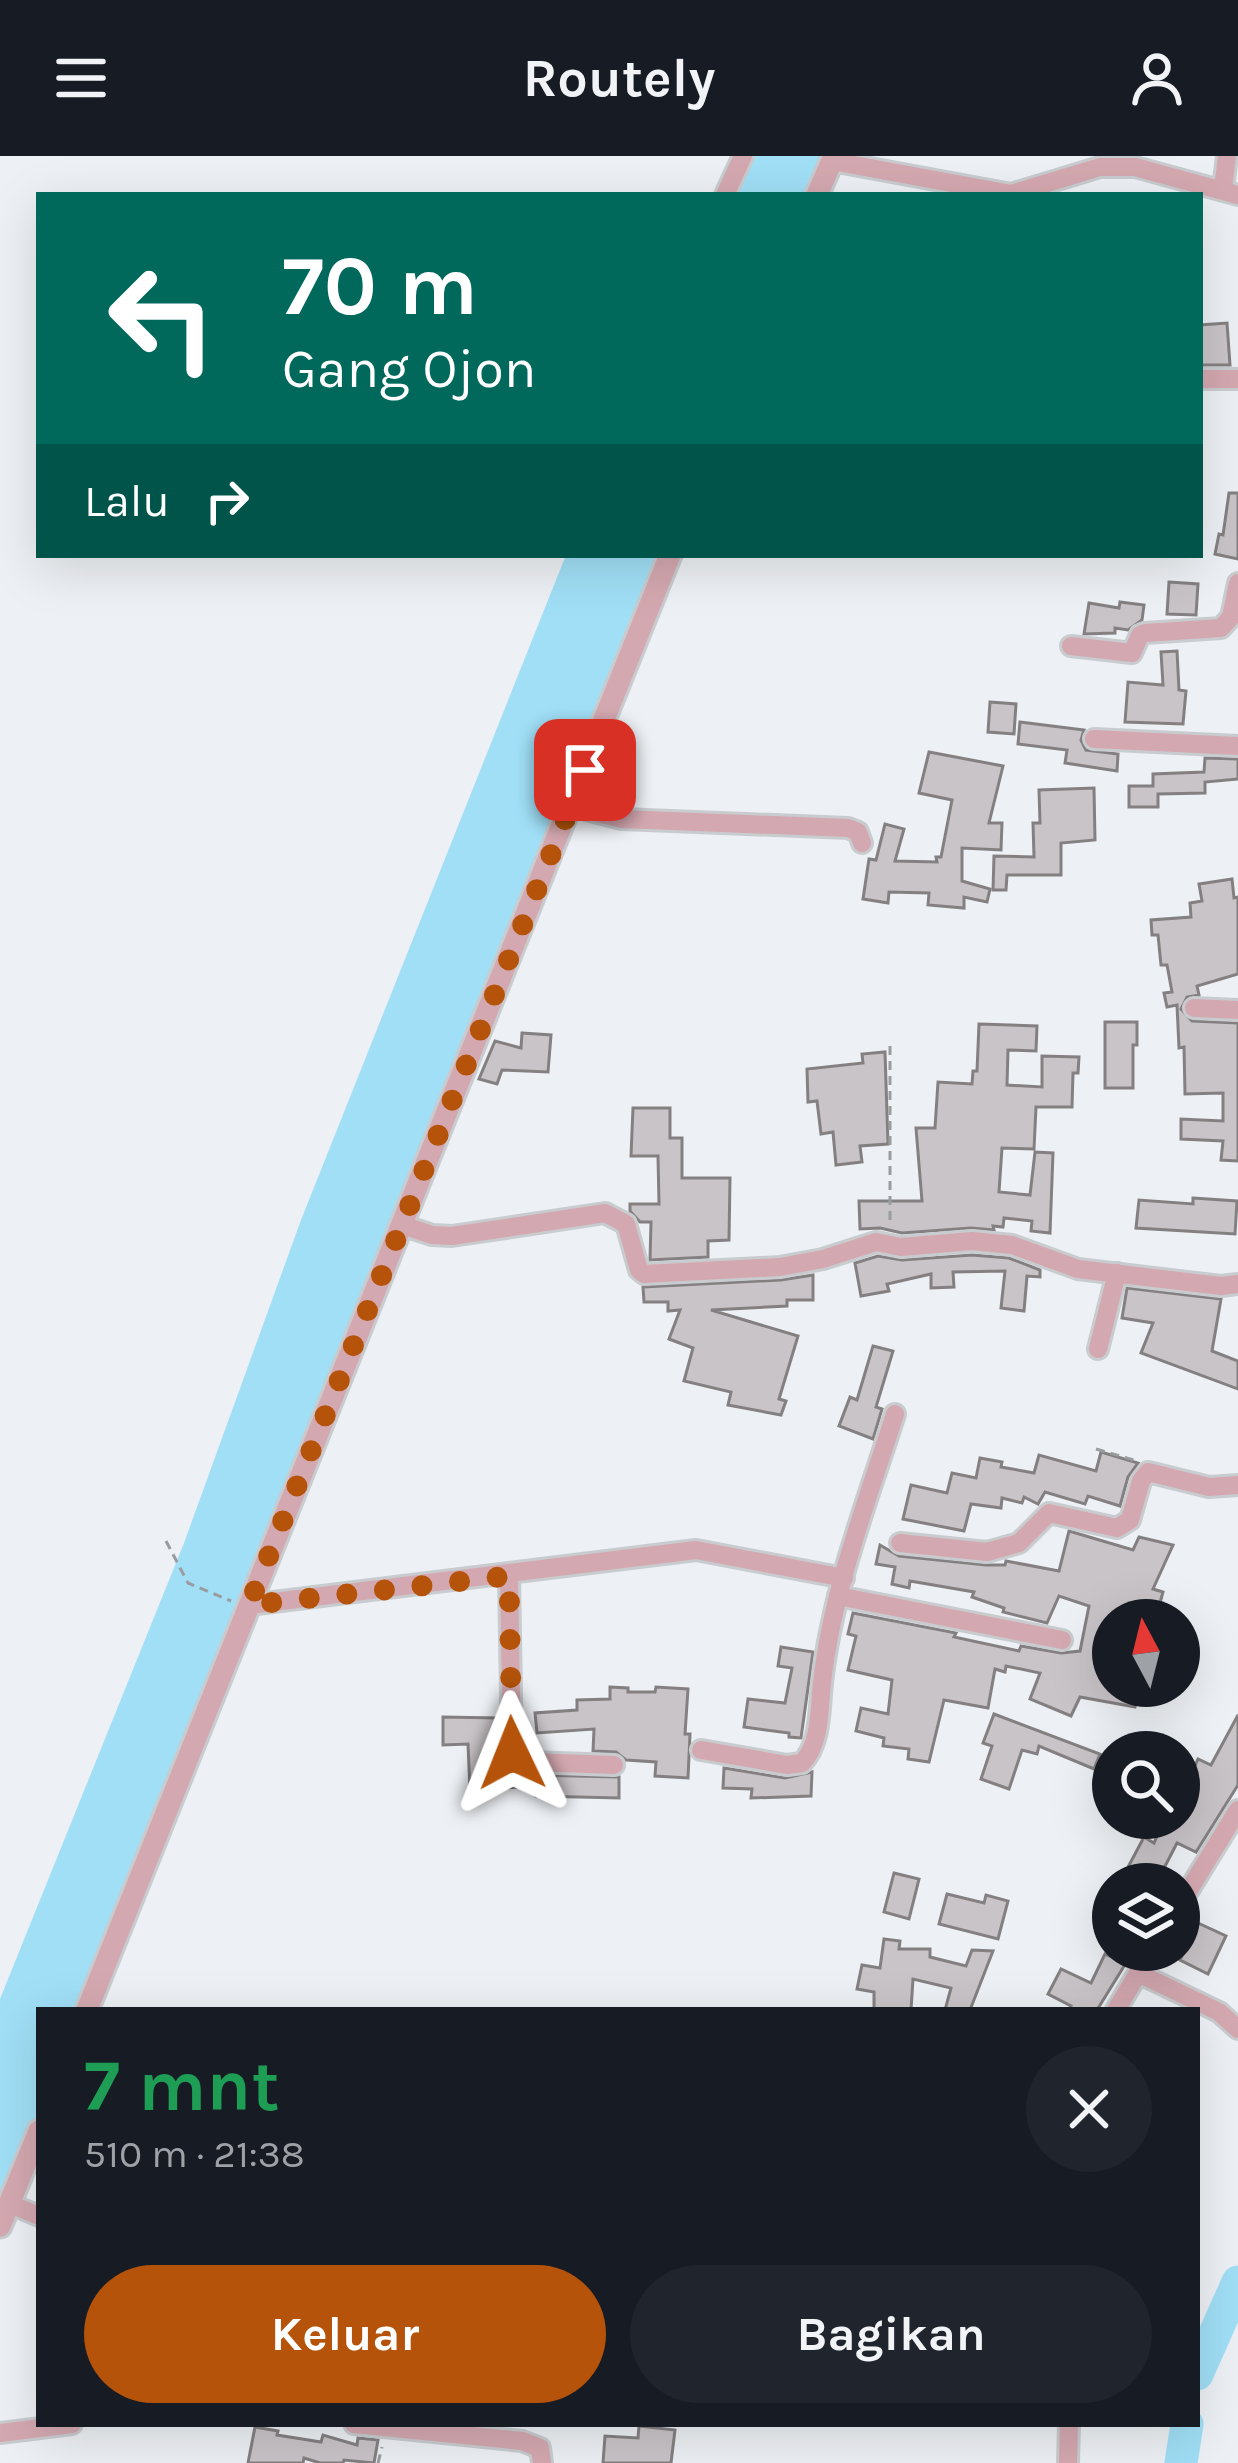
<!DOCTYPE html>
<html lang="id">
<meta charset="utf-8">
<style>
:root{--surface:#171b24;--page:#20242c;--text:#f1f3f6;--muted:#9ea1a6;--accent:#b45309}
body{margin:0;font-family:Karla,sans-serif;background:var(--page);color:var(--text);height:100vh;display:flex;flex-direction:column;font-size:45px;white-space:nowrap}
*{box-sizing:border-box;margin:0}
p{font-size:39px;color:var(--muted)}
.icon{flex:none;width:66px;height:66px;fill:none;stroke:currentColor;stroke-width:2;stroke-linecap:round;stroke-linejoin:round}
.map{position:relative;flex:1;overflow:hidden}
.panel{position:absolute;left:36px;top:1851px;width:1164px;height:420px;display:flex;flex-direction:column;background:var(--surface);border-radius:0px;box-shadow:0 12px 48px #0002}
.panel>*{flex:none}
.top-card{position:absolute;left:36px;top:36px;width:1167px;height:366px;border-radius:0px;box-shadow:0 12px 48px #0002;background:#00695c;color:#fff;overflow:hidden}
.needle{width:78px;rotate:353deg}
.fabs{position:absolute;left:1092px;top:1443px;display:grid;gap:24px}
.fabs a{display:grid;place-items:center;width:108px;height:108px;border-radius:50%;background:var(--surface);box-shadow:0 12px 48px #0002;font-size:60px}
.pin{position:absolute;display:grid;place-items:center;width:102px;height:102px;color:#fff;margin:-51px;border-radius:24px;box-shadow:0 6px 18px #0006}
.me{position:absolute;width:132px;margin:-66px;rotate:358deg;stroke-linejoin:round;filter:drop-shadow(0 0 9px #0008)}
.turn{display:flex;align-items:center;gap:42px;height:252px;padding:0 48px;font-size:54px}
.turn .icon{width:156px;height:156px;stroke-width:2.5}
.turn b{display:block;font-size:84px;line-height:102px}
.then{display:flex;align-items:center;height:114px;padding:0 48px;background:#0003;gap:24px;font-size:45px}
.round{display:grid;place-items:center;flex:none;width:126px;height:126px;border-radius:63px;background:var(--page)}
.summary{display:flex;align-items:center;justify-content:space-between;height:204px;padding:0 48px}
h1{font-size:72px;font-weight:700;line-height:90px;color:#1e9e55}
.button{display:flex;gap:24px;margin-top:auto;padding:24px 48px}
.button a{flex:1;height:138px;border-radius:72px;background:var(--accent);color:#fff;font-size:48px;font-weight:700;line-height:138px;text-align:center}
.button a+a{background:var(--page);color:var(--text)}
header{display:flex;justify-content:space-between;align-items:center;height:156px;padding:0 48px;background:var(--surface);font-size:54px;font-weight:700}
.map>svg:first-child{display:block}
.water{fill:#a0dff6}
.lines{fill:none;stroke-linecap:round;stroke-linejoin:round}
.river{stroke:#a0dff6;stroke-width:33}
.building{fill:#c9c4c7;stroke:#848082;stroke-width:3}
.minor-casing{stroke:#c9cccf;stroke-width:24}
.tertiary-casing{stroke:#c9cccf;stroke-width:27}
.path{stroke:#9a9d9f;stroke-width:3;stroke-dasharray:9 6;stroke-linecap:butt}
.minor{stroke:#d4a8b0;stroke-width:18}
.tertiary{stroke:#d4a8b0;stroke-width:21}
.route{stroke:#b45309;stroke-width:21;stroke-dasharray:0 37.8}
</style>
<header><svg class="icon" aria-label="menu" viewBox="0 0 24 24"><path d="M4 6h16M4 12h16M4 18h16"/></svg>Routely<svg class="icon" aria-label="person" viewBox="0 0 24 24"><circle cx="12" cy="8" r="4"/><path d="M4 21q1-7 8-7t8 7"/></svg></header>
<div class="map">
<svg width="1238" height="2307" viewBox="0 0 1238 2307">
<rect width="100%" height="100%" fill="#edf0f4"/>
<g class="water">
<polygon points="743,0 834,0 818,39 725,39"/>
<polygon points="566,399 673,399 87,1854 39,1854 39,1975 0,2070 0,1843 184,1387 301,1064"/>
</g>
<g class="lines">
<g class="river">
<polyline points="1197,2218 1238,2126"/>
<polyline points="1181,2307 1187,2268"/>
</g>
</g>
<g class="building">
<polygon points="1227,167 1230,209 1200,209 1200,169"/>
<polygon points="1229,337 1238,337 1238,403 1215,398 1219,378 1223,379"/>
<polygon points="1169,426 1198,428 1196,459 1167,458"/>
<polygon points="1120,446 1144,449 1142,464 1128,474 1115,472 1115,477 1084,478 1089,447 1119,452"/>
<polygon points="1177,495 1179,534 1186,535 1183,568 1125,566 1128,526 1163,529 1161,496"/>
<polygon points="990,546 1016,548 1014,578 988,576"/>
<polygon points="1020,566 1084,574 1081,584 1086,594 1118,598 1117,615 1065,607 1067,594 1018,588"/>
<polygon points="929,596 1003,610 989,667 1002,667 1001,694 962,692 962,725 990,733 987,746 964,741 964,752 928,749 929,737 889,736 888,747 863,743 869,703 876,704 885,668 904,673 895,705 937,706 936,701 941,701 952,644 919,637"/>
<polygon points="1205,602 1238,603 1238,623 1205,626 1205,637 1158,638 1158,651 1129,651 1129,630 1153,630 1153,618 1204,616"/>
<polygon points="1094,632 1095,684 1061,687 1061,719 1007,719 1006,734 993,734 994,700 1034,701 1033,667 1040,667 1039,634"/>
<polygon points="1232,723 1234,742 1238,741 1238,818 1197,830 1199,839 1187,841 1181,853 1192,865 1238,867 1238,1005 1221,1004 1223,985 1181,983 1181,963 1223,965 1223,937 1185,938 1184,891 1179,892 1177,849 1167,851 1164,837 1172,836 1167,809 1161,809 1158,779 1152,779 1151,764 1191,761 1190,747 1202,745 1199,728"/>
<polygon points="1105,866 1137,866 1137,889 1133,889 1133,932 1105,932"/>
<polygon points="979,868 1037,870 1036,895 1008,894 1007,929 1042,931 1042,900 1079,901 1078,917 1073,917 1072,951 1036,951 1034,993 1002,992 999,1036 1030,1039 1035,996 1053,997 1050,1077 1031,1075 1032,1065 1004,1062 1003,1071 993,1070 994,1074 971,1072 902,1077 880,1072 860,1073 859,1045 922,1045 916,972 935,972 938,926 972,928 973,915 977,915"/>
<polygon points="522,877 551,879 548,916 502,914 497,928 479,923 495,885 521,892"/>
<polygon points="885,896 888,988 860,990 862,1006 836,1009 833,976 821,978 817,945 808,946 807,913 863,907 862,898"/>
<polygon points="633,952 670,952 670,982 682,982 682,1022 730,1022 729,1084 708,1085 708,1101 650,1104 651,1066 640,1066 630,1055 630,1048 659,1048 658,1000 631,1000"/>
<polygon points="1193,1042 1237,1045 1235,1078 1136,1072 1139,1044 1193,1048"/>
<polygon points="972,1099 1009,1102 1040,1114 1040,1121 1027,1120 1024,1155 1001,1152 1005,1115 953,1116 954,1131 931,1132 931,1118 887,1128 889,1135 861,1140 855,1107 878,1100 902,1104"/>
<polygon points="813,1119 813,1144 787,1144 787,1150 711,1154 798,1180 779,1243 786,1245 781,1259 728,1249 731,1236 684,1225 693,1192 669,1183 680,1154 668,1155 668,1146 644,1146 643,1131 781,1124"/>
<polygon points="1127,1132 1221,1143 1212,1195 1238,1205 1238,1233 1141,1197 1153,1167 1122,1162"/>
<polygon points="873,1190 893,1195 876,1251 882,1253 873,1283 839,1270 850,1241 857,1244"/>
<polygon points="1101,1296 1138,1307 1128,1321 1120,1350 1088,1340 1085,1348 1045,1336 1038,1348 1024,1341 1022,1347 1002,1342 1001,1352 971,1348 964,1375 903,1363 911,1329 947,1337 952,1317 976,1322 980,1302 1002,1306 1001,1311 1034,1317 1039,1299 1096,1315"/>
<polygon points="1069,1375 1133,1394 1139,1381 1173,1389 1153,1433 1163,1436 1157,1458 1146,1455 1144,1464 1113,1464 1106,1530 1140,1530 1135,1551 1080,1541 1071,1560 1030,1543 1040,1517 1006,1510 1005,1516 995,1513 988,1552 944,1544 929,1606 908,1603 909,1593 883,1590 884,1582 856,1575 861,1552 888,1558 892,1524 848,1514 856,1480 848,1478 853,1457 956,1477 954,1481 1019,1495 1021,1490 1061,1497 1080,1495 1089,1450 1059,1440 1047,1467 1003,1456 1004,1452 972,1441 974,1436 910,1425 909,1432 892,1428 895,1411 876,1408 880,1389 899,1400 986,1409 1005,1409 1006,1405 1059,1415"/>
<polygon points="781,1491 813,1496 801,1582 789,1581 789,1577 744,1571 748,1543 785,1547 792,1512 778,1510"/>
<polygon points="610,1531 628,1532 628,1536 655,1536 656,1531 688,1533 685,1578 690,1578 688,1622 655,1620 656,1606 626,1604 616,1596 593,1595 594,1573 537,1577 535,1557 577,1554 577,1544 610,1543"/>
<polygon points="994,1558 1100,1598 1094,1613 1039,1590 1037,1598 1022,1594 1009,1633 981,1623 992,1590 983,1587"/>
<polygon points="1238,1559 1238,1629 1196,1696 1177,1687 1161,1718 1156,1716 1149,1728 1119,1728 1144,1681 1154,1687 1165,1662 1179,1662 1179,1624 1186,1629 1198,1603 1211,1609"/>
<polygon points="443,1561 498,1562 499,1599 509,1614 531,1619 619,1621 619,1642 536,1640 537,1630 470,1634 468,1588 443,1589"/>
<polygon points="724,1612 785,1622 812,1616 811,1640 751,1642 752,1633 723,1632"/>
<polygon points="894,1717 919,1723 909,1763 884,1756"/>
<polygon points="947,1738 984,1747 986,1739 1008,1745 998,1783 939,1768"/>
<polygon points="1198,1767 1226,1780 1208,1818 1180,1804"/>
<polygon points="884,1783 900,1785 899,1793 930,1793 930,1801 966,1810 972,1794 993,1795 970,1854 945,1854 951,1832 913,1823 911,1854 874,1854 874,1836 857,1833 862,1809 880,1812"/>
<polygon points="1105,1798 1126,1807 1097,1854 1069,1854 1071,1850 1048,1838 1061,1813 1091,1827"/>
<polygon points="639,2270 675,2274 671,2307 603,2307 605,2280 638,2282"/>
<polygon points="255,2271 278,2275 277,2279 321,2286 323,2279 357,2289 358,2282 378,2284 374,2307 344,2304 343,2307 320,2307 304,2302 303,2307 248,2307"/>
</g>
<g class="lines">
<g class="minor-casing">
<g id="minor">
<polyline points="832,5 1011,38 1100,11 1135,11 1238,39"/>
<polyline points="1223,33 1227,0"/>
<polyline points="725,39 743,0"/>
<polyline points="1200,223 1238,223"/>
<polyline points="1071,490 1132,497 1140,479 1145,477 1221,472 1231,461 1238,427"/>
<polyline points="1094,583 1238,590"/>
<polyline points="571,650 622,663 848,672 858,676 862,687"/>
<polyline points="1194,852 1238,854"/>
<polyline points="402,1069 432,1079 452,1080 605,1057 626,1068 639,1114 644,1118 780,1111 823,1103 876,1086 901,1091 972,1085 1012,1089 1078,1113 1221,1130 1238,1128"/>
<polyline points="1098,1193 1117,1117"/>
<polyline points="900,1387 987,1396 1019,1387 1049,1357 1117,1372 1130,1364 1141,1325 1148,1316 1209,1331 1238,1329"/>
<polyline points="509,1420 512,1597 518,1604 531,1606 614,1609"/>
<polyline points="838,1440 1062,1484"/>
<polyline points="249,1449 696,1394 844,1422"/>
<path d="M 701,1594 L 787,1609 L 802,1607 C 821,1587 819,1554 822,1527 C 832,1435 867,1346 895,1258"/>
<polyline points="1179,1750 1238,1654"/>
<polyline points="1138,1817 1219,1856 1238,1873"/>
<polyline points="1116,1854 1152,1794"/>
<polyline points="10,2048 39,2060"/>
<polyline points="354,2268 522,2285 540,2292 542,2307"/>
<polyline points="0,2277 72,2268"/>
<polyline points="1068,2307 1069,2268"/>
</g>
</g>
<g class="tertiary-casing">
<g id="tertiary">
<polyline points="817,39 834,0"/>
<polyline points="87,1854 670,399"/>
<polyline points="0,2070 39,1975"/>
</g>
</g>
<g class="path">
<polyline points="890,890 890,1068"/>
<polyline points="1096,1293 1134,1304"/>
<polyline points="166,1385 188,1427 231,1445"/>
<polyline points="378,2307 382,2291"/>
</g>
<use href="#minor" class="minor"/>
<use href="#tertiary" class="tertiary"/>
</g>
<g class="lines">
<polyline class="route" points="512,1597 509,1420 249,1449 585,614"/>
</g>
</svg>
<div class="fabs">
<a><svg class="needle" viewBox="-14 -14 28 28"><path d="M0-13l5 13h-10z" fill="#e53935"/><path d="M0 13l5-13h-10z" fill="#9ea1a6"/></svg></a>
<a><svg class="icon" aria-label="search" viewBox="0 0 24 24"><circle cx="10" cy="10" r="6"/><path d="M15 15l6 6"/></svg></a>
<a><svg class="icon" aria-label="layers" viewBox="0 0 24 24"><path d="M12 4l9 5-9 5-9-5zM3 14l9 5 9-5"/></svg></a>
</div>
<div class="pin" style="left:585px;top:614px;background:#d93025"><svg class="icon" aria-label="arrive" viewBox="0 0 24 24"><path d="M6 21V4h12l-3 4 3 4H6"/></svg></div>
<svg class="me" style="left:512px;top:1597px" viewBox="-20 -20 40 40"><path d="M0-17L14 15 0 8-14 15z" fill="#b45309" stroke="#fff" stroke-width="4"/></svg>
<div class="top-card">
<div class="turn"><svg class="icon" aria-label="left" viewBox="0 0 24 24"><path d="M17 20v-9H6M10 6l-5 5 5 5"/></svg><div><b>70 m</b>Gang Ojon</div></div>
<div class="then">Lalu<svg class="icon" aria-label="right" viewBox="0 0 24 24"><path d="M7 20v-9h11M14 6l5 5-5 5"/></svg></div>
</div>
<section class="panel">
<div class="summary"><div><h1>7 mnt</h1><p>510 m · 21:38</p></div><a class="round"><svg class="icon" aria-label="close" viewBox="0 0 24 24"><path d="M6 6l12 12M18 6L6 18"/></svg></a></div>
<div class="button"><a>Keluar</a><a>Bagikan</a></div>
</section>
</div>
